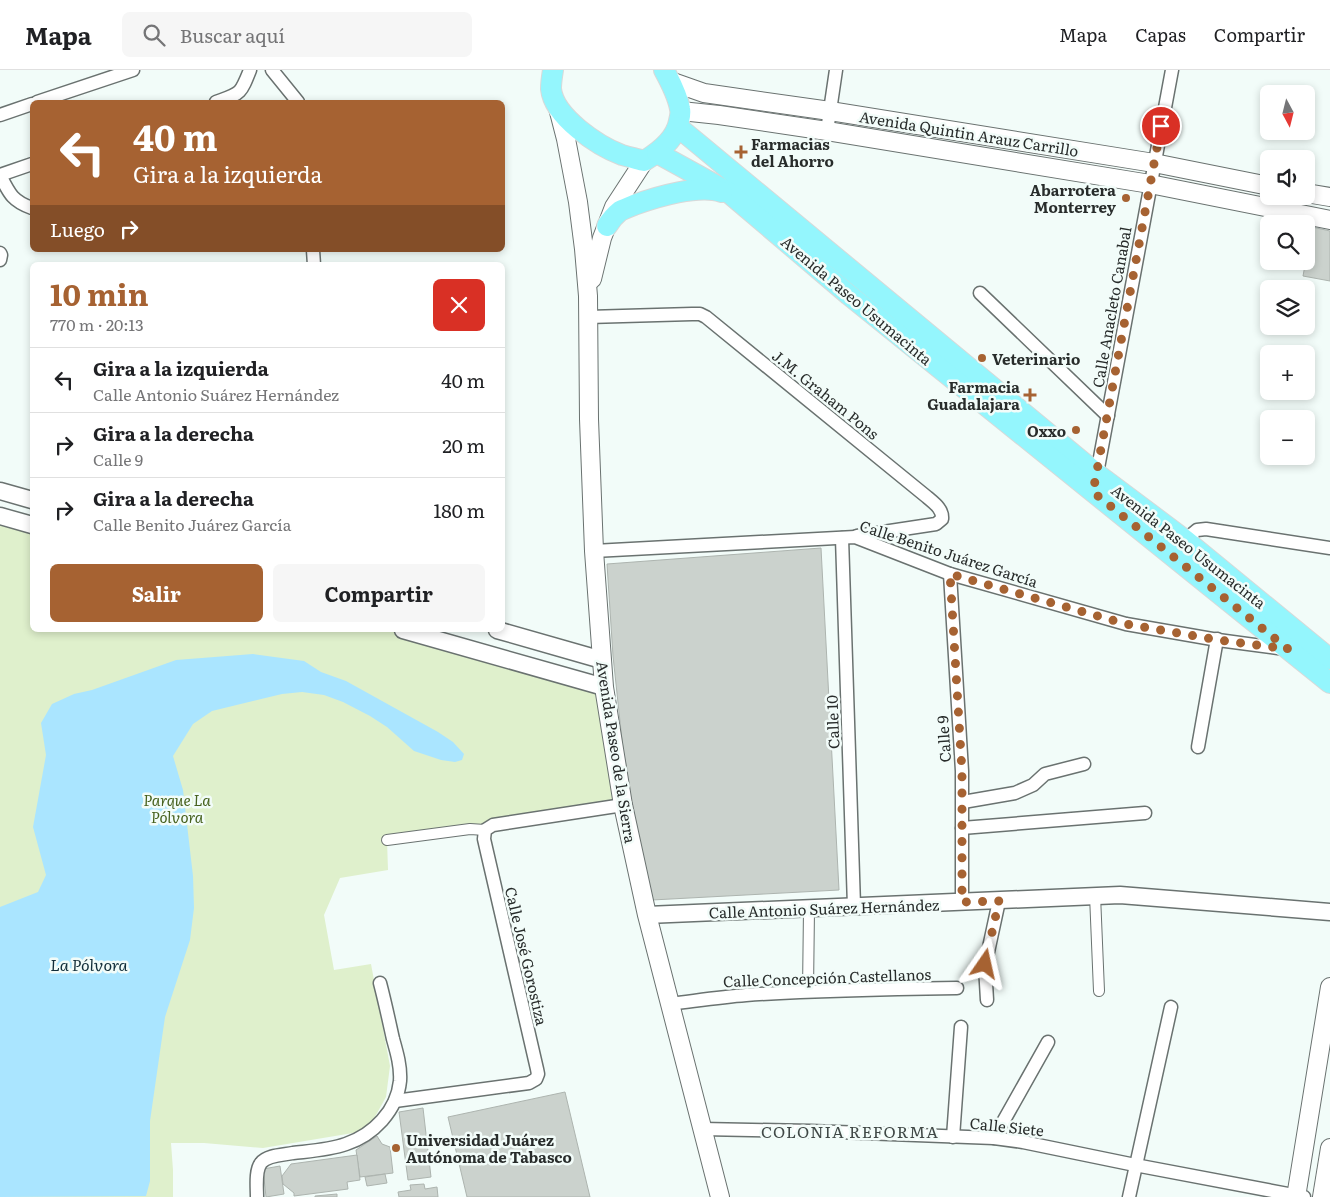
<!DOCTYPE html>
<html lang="es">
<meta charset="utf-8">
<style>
:root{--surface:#fff;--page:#f6f6f6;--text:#202124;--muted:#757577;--line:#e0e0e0;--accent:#a66232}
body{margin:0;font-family:Literata,serif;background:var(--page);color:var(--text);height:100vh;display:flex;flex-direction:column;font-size:19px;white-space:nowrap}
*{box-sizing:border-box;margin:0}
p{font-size:16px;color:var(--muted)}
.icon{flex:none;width:28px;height:28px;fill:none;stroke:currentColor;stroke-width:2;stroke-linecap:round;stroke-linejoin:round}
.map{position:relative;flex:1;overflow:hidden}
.sheet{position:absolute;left:30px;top:192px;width:475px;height:370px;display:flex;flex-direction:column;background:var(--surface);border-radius:8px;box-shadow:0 2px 8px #0003}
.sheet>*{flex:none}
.hud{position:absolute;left:30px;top:30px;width:475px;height:152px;border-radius:8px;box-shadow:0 2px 8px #0003;background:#a66232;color:#fff;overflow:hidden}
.needle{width:32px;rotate:173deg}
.buttons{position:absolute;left:1260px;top:15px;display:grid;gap:10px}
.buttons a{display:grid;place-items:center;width:55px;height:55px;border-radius:8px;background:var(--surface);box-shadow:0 2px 8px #0003;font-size:25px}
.pin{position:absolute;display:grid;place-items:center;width:42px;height:42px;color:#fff;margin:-21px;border:2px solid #fff;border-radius:50%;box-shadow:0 1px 5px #0007}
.me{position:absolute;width:55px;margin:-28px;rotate:11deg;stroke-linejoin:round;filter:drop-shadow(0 0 4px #0008)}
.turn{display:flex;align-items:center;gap:18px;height:105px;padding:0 20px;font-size:22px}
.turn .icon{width:65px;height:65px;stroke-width:2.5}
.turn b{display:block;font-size:35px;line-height:42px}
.then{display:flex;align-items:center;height:48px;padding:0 20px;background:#0003;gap:10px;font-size:19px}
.round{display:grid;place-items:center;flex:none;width:52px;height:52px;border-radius:8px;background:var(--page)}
.head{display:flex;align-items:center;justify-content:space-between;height:85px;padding:0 20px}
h1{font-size:30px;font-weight:700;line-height:38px;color:var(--accent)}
.cta{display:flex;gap:10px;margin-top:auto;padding:10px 20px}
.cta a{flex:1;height:58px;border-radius:8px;background:var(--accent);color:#fff;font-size:20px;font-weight:700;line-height:58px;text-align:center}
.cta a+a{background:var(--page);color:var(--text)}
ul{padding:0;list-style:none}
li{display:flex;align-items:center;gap:15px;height:65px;padding:0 20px;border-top:1px solid var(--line)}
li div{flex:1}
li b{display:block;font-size:19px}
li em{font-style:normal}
header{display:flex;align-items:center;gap:30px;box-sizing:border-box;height:70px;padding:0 25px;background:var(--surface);border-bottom:1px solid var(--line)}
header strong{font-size:24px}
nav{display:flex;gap:28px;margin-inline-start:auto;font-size:18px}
.search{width:350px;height:45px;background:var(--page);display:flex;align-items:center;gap:12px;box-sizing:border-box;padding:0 18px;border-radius:8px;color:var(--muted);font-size:19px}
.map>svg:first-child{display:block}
.green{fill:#dff0cc}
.water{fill:#aae5ff}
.building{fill:#cbd2cd;stroke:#adb4af}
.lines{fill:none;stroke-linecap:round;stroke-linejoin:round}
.pedestrian-casing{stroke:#6a7270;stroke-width:12}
.minor-casing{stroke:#6a7270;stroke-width:15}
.tertiary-casing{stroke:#6a7270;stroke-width:19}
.secondary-casing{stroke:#6a7270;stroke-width:20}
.primary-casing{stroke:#d8d9d9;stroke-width:22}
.pedestrian{stroke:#fff;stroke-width:10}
.minor{stroke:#fff;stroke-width:12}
.tertiary{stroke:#fff;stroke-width:16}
.secondary{stroke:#fff;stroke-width:18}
.primary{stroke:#94f6fd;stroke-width:20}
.route{stroke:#a66232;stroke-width:9;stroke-dasharray:0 16.2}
.poi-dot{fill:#a66232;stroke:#f2fcf9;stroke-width:2}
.labels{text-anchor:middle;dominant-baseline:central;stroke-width:5;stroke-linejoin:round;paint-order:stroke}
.street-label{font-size:15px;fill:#282c2b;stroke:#f2fcf9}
.poi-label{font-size:15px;font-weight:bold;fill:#282c2b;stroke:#f2fcf9;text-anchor:start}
.park-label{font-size:15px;font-style:italic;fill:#47611e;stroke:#f2fcf9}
.water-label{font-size:16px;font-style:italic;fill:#112d39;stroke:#f2fcf9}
.neighbourhood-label{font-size:16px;letter-spacing:1px;fill:#404846;stroke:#f2fcf9}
</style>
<header>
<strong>Mapa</strong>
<div class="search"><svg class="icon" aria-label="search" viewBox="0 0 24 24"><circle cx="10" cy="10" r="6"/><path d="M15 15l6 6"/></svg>Buscar aquí</div>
<nav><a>Mapa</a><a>Capas</a><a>Compartir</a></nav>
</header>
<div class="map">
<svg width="1330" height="1127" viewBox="0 0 1330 1127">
<rect width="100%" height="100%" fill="#f2fcf9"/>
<polygon class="green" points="0,446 32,456 32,560 403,560 604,617 623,735 387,770 388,800 340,808 324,845 334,900 371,894 390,996 386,1027 376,1045 370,1054 359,1062 263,1078 204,1073 171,1073 173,1100 173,1127 0,1127"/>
<polygon class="water" points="253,584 304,591 321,602 346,611 438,662 453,672 464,684 462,690 455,692 441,690 414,681 387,657 370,646 343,632 324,625 302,622 282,624 212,641 193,654 173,686 183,720 193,806 194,838 190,870 165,947 150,1051 150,1111 146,1126 0,1127 0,837 38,822 46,805 33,757 46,685 41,653 52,634 74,624 92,620 176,590"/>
<g class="building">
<polygon points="1312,157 1330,161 1330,211 1303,206"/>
<polygon points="821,478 839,820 652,830 628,726 613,586 607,494"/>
<polygon points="565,1022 590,1127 467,1127 448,1047"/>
<polygon points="423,1038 431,1107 408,1110 399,1042"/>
<polygon points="377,1066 382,1074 390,1077 393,1103 360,1107 356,1080"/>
<polygon points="357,1085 360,1110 347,1112 348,1119 294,1126 294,1123 283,1114 282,1106 291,1094"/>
<polygon points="280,1096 284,1124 266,1127 263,1099"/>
<polygon points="385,1104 387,1113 367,1116 365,1107"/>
<polygon points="424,1114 425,1119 437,1117 438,1127 399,1127 398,1122 411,1120 410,1115"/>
<polygon points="337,1124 337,1127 315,1127 315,1126"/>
</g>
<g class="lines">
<g class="pedestrian-casing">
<g id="pedestrian">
<polyline points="387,770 470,759 485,760"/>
<polyline points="1095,825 1099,921"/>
<polyline points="808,921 809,839"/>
</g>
</g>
<g class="minor-casing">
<g id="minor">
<polyline points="272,0 298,32"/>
<polyline points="37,32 133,0"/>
<path d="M 216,32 C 241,23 240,25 250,0"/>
<polyline points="0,45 32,34"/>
<polyline points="827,61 836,0"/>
<path d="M 0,105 C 9,123 12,131 32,138"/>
<polyline points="0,105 32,94"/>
<polyline points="313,180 314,195"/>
<polyline points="0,183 1,185 0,190"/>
<polyline points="980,223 1108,346"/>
<path d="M 588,247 L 692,244 L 700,244 L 706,247 L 927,427 C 934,433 943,439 942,449 L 936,454 L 857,466"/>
<polyline points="1096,409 1172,0"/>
<polyline points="842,468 854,836"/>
<polyline points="1185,470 1197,460 1206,459 1330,478"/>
<polyline points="594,481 855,467 950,504 1126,554 1218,570 1285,579"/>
<polyline points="950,504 962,701 962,832"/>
<polyline points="1198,677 1217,569"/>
<polyline points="963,732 1015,723 1033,715 1045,704 1084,694"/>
<polyline points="962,758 1145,743"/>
<polyline points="987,930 985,896 999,831"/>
<path d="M 670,934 C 695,931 720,927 746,925 C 816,920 886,919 957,918"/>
<polyline points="395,1031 529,1013 536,1009 538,1004 537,999 484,769 485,760 493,755 623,735"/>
<polyline points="702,1059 811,1061 994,1068 1023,1072 1135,1095 1304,1127"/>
<polyline points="953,1067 961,957"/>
<polyline points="994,1068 1048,972"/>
<path d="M 257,1127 C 257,1118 255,1100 261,1093 C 267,1085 283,1085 293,1083 C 310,1081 329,1080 346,1074 C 373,1065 397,1041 400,1011 C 401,997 397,983 393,969 C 389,951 385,932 380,913"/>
<polyline points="1129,1127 1171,937"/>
</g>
</g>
<g class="tertiary-casing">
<g id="tertiary">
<polyline points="0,421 32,430"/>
<polyline points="0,446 32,455"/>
<polyline points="403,560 604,617"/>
<polyline points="497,560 602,590"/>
<polyline points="647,845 1120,825 1330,842"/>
</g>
</g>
<g class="secondary-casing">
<g id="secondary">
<polyline points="670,11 704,23 830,41 1154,93 1269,116"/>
<polyline points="558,38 566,69 578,132 584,179 588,226 589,349 594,481 604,617 623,735 647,845 720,1127"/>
<polyline points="681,41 719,45 827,61 1150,114 1330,150"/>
<polyline points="1306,123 1330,127"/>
<polyline points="592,209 602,168 614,137 644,91"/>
<polyline points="1296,1127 1330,917"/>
<polyline points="1322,1127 1330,1078"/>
</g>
</g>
<g class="primary-casing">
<g id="primary">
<path d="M 553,0 C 552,6 551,13 551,19 C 554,47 598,76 622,85 C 629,87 637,89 644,91 C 659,82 676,69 679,51 C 680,47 681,43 680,39 C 678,27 670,11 664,0"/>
<polyline points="678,57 1097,404 1185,470 1330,589"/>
<polyline points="657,83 728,122 849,225 1330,613"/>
<path d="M 607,156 C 610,151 615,145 620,141 C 624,139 629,137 634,135 C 656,127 699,114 722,122"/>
</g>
</g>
<use href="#pedestrian" class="pedestrian"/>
<use href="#minor" class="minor"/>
<use href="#tertiary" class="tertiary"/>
<use href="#secondary" class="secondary"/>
<use href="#primary" class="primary"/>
</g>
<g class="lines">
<polyline class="route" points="985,894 999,831 962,832 962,701 950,504 1126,554 1218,570 1288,579 1093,422 1161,56"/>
</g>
<g class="poi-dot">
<path d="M738.5 74.5h5v5h5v5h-5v5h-5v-5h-5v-5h5z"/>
<circle cx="1126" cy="128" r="5"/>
<circle cx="982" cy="288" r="5"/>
<path d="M1027.5 317.5h5v5h5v5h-5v5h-5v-5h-5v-5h5z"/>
<circle cx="1076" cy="360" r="5"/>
<circle cx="396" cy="1078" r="5"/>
</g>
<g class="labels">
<g class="street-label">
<text transform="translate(969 63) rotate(9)">Avenida Quintin Arauz Carrillo</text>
<text transform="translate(857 230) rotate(40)">Avenida Paseo Usumacinta</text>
<text transform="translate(1111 237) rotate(-80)">Calle Anacleto Canabal</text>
<text transform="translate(826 324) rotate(39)">J.M. Graham Pons</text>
<text transform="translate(1189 476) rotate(38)">Avenida Paseo Usumacinta</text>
<text transform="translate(949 483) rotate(18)">Calle Benito Juárez García</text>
<text transform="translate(832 652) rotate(-92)">Calle 10</text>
<text transform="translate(943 669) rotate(-94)">Calle 9</text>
<text transform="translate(617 682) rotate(81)">Avenida Paseo de la Sierra</text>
<text transform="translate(824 838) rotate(-2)">Calle Antonio Suárez Hernández</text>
<text transform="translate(527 886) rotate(77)">Calle José Gorostiza</text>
<text transform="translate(827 907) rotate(-2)">Calle Concepción Castellanos</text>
<text transform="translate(1007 1056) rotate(6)">Calle Siete</text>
</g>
<g class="poi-label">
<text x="751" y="73">Farmacias<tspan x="751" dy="17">del Ahorro</tspan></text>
<text x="1116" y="119" text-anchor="end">Abarrotera<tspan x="1116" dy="17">Monterrey</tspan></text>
<text x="992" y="288">Veterinario</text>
<text x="1020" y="316" text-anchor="end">Farmacia<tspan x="1020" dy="17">Guadalajara</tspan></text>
<text x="1066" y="360" text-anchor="end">Oxxo</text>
<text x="406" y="1069">Universidad Juárez<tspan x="406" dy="17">Autónoma de Tabasco</tspan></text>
</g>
<g class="park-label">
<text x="177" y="729">Parque La<tspan x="177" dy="17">Pólvora</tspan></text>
</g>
<g class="water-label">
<text x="89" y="894">La Pólvora</text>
</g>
<g class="neighbourhood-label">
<text x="850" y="1061">COLONIA REFORMA</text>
</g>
</g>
</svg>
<div class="buttons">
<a><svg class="needle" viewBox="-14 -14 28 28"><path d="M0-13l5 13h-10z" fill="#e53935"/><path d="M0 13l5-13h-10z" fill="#757577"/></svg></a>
<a><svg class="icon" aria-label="sound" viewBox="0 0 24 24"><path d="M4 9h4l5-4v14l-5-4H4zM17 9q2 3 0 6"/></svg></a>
<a><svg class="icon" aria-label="search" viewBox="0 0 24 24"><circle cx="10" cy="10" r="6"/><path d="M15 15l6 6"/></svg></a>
<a><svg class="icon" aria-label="layers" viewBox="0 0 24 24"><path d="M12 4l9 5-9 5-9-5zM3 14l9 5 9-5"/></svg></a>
<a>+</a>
<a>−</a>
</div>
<div class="pin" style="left:1161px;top:56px;background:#d93025"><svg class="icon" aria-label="arrive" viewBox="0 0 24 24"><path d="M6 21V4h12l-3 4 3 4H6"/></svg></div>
<svg class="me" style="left:985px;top:894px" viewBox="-20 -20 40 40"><path d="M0-17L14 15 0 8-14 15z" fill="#a66232" stroke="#fff" stroke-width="4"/></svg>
<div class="hud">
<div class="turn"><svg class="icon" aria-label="left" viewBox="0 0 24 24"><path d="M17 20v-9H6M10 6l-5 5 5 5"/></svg><div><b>40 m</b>Gira a la izquierda</div></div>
<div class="then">Luego<svg class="icon" aria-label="right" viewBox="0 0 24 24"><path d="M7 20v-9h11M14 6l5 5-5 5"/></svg></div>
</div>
<section class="sheet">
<div class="head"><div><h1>10 min</h1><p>770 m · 20:13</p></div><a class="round" style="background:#d93025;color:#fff"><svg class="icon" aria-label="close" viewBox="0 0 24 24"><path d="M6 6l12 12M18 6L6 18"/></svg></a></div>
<ul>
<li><svg class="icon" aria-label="left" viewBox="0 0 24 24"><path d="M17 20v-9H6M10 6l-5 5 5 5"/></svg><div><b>Gira a la izquierda</b><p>Calle Antonio Suárez Hernández</p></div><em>40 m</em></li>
<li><svg class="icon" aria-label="right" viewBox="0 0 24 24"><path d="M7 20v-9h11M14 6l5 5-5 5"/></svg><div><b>Gira a la derecha</b><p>Calle 9</p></div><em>20 m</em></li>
<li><svg class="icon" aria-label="right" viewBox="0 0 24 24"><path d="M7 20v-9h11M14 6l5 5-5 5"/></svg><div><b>Gira a la derecha</b><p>Calle Benito Juárez García</p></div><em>180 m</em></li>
</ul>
<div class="cta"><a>Salir</a><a>Compartir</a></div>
</section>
</div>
